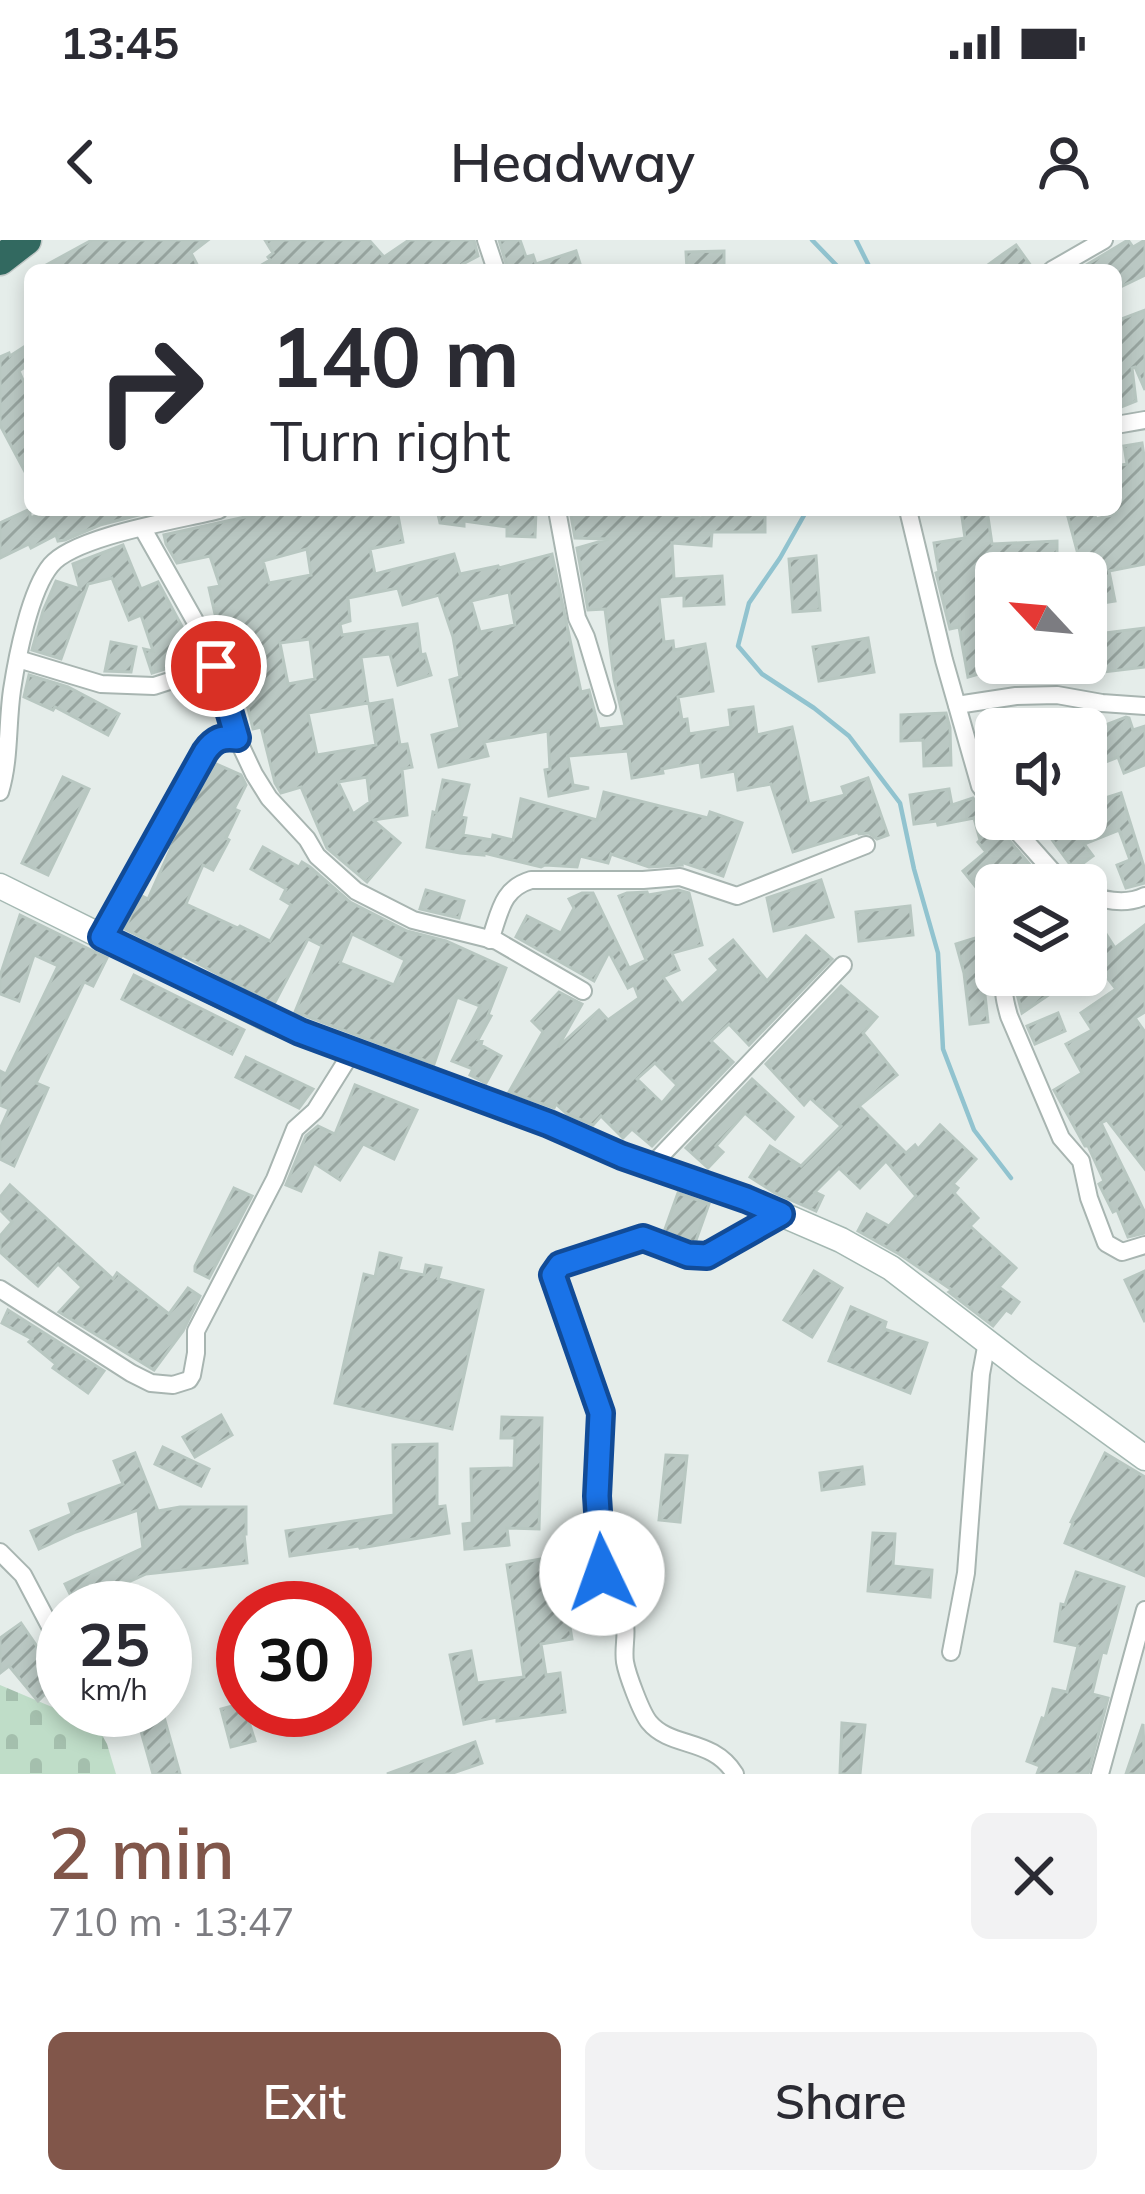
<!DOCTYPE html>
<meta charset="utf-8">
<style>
:root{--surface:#fff;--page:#f2f2f3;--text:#2b2b33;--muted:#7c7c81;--accent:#81564a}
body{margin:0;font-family:Mulish,sans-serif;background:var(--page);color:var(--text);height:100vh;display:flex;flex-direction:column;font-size:45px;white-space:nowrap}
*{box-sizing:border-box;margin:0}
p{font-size:39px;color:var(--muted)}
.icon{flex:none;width:66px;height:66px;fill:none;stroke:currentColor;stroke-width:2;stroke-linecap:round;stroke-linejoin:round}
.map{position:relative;height:1534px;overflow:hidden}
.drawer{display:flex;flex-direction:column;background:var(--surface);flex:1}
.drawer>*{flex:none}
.hud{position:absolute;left:24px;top:24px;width:1098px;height:252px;border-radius:18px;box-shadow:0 6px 18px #0003;background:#fff;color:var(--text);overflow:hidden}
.needle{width:78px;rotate:296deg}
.fabs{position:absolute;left:975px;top:312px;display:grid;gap:24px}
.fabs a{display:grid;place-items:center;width:132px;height:132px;border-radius:18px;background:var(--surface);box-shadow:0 6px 18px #0003;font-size:60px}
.speed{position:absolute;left:36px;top:1341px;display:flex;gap:24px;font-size:60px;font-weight:700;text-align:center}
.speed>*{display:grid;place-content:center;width:156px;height:156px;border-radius:50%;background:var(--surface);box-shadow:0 6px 18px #0003;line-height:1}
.speed small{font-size:30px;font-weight:400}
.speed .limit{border:18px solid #d22;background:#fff;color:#111}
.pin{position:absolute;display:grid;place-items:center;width:102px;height:102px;color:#fff;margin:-51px;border:6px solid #fff;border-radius:50%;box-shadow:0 3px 12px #0007}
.me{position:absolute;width:132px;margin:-66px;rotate:357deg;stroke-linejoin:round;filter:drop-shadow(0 0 9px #0008)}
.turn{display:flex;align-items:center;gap:42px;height:252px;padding:0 48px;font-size:54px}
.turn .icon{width:156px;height:156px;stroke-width:2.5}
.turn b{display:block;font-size:84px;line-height:102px}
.round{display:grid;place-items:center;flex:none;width:126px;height:126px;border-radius:18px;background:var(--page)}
.headline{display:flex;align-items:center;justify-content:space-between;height:204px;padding:0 48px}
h1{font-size:72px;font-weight:600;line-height:90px;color:var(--accent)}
.action{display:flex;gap:24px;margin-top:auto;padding:24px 48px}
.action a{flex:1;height:138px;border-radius:18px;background:var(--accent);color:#fff;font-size:48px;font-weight:600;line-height:138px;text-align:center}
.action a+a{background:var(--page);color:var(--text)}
.status{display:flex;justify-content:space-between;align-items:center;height:84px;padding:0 60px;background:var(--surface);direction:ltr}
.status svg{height:33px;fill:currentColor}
header{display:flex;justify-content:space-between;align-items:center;height:156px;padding:0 48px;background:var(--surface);font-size:54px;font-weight:600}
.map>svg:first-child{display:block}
.cemetery{fill:url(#cemetery-stones)}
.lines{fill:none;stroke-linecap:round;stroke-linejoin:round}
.stream{stroke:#91c3cf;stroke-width:4.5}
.building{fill:url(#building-hatch);stroke:#b8c7c1;stroke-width:3;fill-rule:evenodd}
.street-casing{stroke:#a8b5b1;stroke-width:20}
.secondary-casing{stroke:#a4b8b2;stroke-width:27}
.highway-casing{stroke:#c2c9c7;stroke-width:33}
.street{stroke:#fff;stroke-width:16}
.secondary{stroke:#fff;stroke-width:24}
.highway{stroke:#326960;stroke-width:30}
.route-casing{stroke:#114b97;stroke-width:30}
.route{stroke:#1a73e8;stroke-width:21}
</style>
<div class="status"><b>13:45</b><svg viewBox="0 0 49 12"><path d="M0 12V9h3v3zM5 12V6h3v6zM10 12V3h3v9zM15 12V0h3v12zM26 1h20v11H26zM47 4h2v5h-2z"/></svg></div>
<header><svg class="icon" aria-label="back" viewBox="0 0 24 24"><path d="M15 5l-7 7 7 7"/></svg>Headway<svg class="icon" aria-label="person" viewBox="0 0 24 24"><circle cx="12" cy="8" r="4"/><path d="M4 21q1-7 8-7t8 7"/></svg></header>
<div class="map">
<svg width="1145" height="1534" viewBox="0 0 1145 1534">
<defs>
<pattern id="cemetery-stones" width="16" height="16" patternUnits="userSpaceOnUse" patternTransform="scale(3)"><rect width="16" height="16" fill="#bfddc8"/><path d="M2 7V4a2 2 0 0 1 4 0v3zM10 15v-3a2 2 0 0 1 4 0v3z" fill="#a4bfad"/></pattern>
<pattern id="building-hatch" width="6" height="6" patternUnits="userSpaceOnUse" patternTransform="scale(3)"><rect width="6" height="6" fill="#bac8c3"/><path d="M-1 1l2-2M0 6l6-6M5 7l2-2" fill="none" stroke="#97a49f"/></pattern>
</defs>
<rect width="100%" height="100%" fill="#e5edea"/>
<polygon class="cemetery" points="0,1445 97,1486 107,1504 116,1534 0,1534"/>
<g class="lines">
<g class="stream">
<polyline points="812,0 841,30"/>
<polyline points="856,0 871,30"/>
<polyline points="807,270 780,318 749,363 738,406 762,434 814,468 849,496 900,563 914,629 938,713 943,809 974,890 1011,938"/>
</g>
</g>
<g class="building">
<polygon points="92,0 208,0 191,13 200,30 37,30"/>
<polygon points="265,0 369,0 384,17 409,0 474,0 478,16 463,24 466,30 253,30 270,20 268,17 273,13"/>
<polygon points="499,0 520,0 526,17 533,15 536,24 576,11 582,30 508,30"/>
<polygon points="1128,0 1133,7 1145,0 1145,35 1116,49 1116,30 1078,30"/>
<polygon points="1016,5 1034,30 981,30 1003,14"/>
<polygon points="724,11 724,30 687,30 686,12"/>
<polygon points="1145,70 1145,150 1135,127 1132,128 1136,161 1116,169 1116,81"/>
<polygon points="30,103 30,123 19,131 30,156 30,241 0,185 0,117 9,113 10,116"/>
<polygon points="1142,203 1145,222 1145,324 1109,331 1115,361 1090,365 1086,333 1083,333 1068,277 1088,270 1093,270 1096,279 1116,274 1116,226 1127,224 1124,206"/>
<polygon points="30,269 30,278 53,270 154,271 100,285 65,300 58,301 56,295 31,308 29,304 0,318 0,283"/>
<path d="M 253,270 L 397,270 L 403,302 L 370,309 L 375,334 L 454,314 L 460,334 L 498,326 L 499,328 L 552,314 L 581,452 L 589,450 L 599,489 L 625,486 L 614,439 L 605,369 L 588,370 L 577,308 L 609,299 L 575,298 L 570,270 L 660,270 L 660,274 L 703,278 L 703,270 L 765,270 L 765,292 L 712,292 L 711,306 L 672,303 L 674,339 L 722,336 L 724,364 L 684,366 L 684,355 L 659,357 L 664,402 L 673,401 L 674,410 L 705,404 L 713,451 L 678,457 L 682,480 L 687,479 L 689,494 L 731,487 L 729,470 L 753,467 L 757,495 L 792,487 L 809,564 L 845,555 L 842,547 L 868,538 L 888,595 L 877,599 L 869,593 L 859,594 L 858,592 L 793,612 L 771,544 L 738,550 L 735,531 L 702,537 L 700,522 L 662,529 L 663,533 L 632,538 L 628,511 L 568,516 L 573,545 L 589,548 L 549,556 L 545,530 L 550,529 L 548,491 L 484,502 L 488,516 L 439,527 L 432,495 L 460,488 L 450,440 L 460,437 L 453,397 L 439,355 L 403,365 L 398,348 L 348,358 L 350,381 L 340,384 L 342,395 L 417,384 L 421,415 L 425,414 L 431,435 L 398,445 L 390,414 L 361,417 L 368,463 L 308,473 L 317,515 L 376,505 L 369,464 L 392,460 L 400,505 L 407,504 L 412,527 L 402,529 L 407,575 L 373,580 L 400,603 L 367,642 L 327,608 L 301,547 L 281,553 L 275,543 L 261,487 L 253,489 L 243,448 L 238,449 L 233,413 L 225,414 L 220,400 L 217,374 L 215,374 L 209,348 L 220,346 L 210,316 L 177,323 L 166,304 L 164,295 L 254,275 ZM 307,309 L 311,335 L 269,343 L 263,321 ZM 509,352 L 515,385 L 480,392 L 471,361 ZM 310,399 L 315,439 L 288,444 L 280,403 ZM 367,537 L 370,562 L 353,574 L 338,542 Z"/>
<polygon points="437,270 536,270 535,297 507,296 507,287 464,281 464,286 440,283"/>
<polygon points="961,270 987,270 992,304 1057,301 1057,322 1000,325 1001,333 996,333 996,429 968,437 959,387 950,389 936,333 939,332 934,303 965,298"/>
<polygon points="123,305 141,349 158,342 199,418 152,433 144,409 153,411 141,375 129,380 112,338 88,344 61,419 32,410 43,371 56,341 80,349 73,324"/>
<polygon points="816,316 820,370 793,372 789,319"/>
<polygon points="1145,388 1145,427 1103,432 1103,435 1079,439 1055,439 1055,429 1025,436 1023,423 1086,423 1086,393 1097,391 1097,394"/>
<polygon points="868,398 874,432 819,441 813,407"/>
<polygon points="111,402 136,407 131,432 105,431"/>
<polygon points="29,435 68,447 119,474 108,495 55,467 53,470 24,457"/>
<polygon points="946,473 950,488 951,525 924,526 923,500 901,501 901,475"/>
<polygon points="1084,473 1098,475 1103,486 1126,477 1129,478 1133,490 1145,486 1145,525 1124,533 1118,517 1086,530 1086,489 1049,488"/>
<path d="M 214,523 L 241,535 L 246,545 L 234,569 L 239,571 L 226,598 L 229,600 L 213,630 L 203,625 L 186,664 L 238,688 L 240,686 L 270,701 L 291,665 L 281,659 L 286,649 L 251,629 L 263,607 L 299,627 L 302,622 L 310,627 L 350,662 L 407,691 L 446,701 L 506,728 L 488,775 L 491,776 L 478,800 L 482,801 L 481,805 L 501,816 L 486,843 L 470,835 L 473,829 L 452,821 L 480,766 L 457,757 L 434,824 L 295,772 L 322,706 L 308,699 L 274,764 L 182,715 L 181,717 L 125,689 L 140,655 L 148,659 L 171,608 L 168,607 ZM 352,694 L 405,720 L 394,745 L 340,723 Z"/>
<polygon points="63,537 89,549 48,635 22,623"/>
<polygon points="443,540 469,545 461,577 466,578 463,595 492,600 493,595 513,600 521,559 597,580 604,552 708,578 710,572 742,583 723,636 681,622 682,625 649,627 611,614 608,623 580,616 577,627 545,625 541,627 484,613 484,615 460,613 427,607 433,572 436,573"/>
<polygon points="949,549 952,565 973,558 1043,640 1038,645 996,645 996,672 963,631 986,612 978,602 980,600 974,578 938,585 937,581 914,584 910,555"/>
<polygon points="1121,553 1145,630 1145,643 1126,648 1117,625 1130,620 1119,590 1084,604 1093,616 1074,630 1037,579 1086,579 1086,564"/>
<polygon points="821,640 833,677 774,691 767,658"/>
<polygon points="426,650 464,661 459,678 420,669"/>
<path d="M 678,650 L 689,653 L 702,705 L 672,713 L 679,730 L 663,737 L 682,764 L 719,730 L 710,719 L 733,700 L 767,741 L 806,696 L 832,719 L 749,805 L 729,784 L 711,801 L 733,822 L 652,906 L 632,889 L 623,898 L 601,876 L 593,885 L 567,874 L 556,864 L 554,868 L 509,852 L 543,792 L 532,781 L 559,752 L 582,764 L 558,807 L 599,770 L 608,780 L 639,758 L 634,745 L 628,748 L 609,712 L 594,741 L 516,697 L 527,676 L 561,693 L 574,668 L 569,659 L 582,653 L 593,653 L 629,728 L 646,720 L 619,656 L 627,653 L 647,652 L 648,655 ZM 655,823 L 677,845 L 662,863 L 637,839 Z"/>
<polygon points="910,666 913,695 859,701 856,672"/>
<polygon points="1086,667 1090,669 1115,708 1145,685 1145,772 1135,778 1145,792 1145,929 1107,880 1101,883 1145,973 1145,993 1128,997 1117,970 1113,972 1099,944 1104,941 1088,906 1085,906 1054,850 1082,833 1066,804 1092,790 1081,773 1116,749 1095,722 1086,729"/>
<polygon points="20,675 107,718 93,746 84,742 36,843 48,848 14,926 0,919 0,889 9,869 0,865 0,831 6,834 58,726 34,715 19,761 0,754 0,736"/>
<polygon points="982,696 990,725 982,728 988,782 970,784 964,733 956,704"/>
<polygon points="134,735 244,790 232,814 122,759"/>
<polygon points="1043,736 1050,754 1022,773 1017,754 1019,741"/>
<polygon points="841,746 877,777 863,793 897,835 859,866 906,913 915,905 918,909 940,885 976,919 953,944 958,948 954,953 978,978 970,986 1016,1028 999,1047 1019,1062 1011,1073 1006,1070 993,1086 949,1052 952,1050 899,1014 858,991 867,974 889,986 916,956 886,921 860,948 839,928 815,952 823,956 816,971 775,953 750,937 770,906 801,926 841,886 810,858 804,865 766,824"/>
<polygon points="1058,773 1065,791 1035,804 1027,786"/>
<polygon points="246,817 313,849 299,868 236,837"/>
<polygon points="752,839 793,877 775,899 745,873 716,906 723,912 708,928 686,908"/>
<polygon points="355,845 417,870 394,919 363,904 340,940 314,923 301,951 286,945 306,896 318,886 335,894"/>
<polygon points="10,945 113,1039 117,1033 169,1074 188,1048 200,1056 183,1091 154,1130 59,1072 82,1047 58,1024 38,1046 0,1012 0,996 12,982 0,970 0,957"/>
<polygon points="234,948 252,956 209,1038 195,1031 195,1026"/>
<polygon points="678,953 709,964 695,1003 664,992"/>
<polygon points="380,1013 401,1018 398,1030 424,1035 426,1025 441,1028 438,1039 483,1050 452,1189 335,1163 364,1034 375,1037"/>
<polygon points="814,1031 842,1048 812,1097 784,1080"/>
<polygon points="1145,1031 1145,1082 1125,1040"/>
<polygon points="851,1067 886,1082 884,1089 927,1103 910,1153 829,1121"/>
<polygon points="8,1070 104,1131 88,1153 53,1128 56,1124 29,1102 32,1099 2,1083"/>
<polygon points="221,1175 232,1195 195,1217 183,1197"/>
<polygon points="502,1177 542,1178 539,1289 507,1288 509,1305 465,1309 463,1284 472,1283 471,1229 514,1228 515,1198 501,1198"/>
<polygon points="437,1204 437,1267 445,1266 449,1293 360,1308 359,1306 290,1316 286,1291 394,1275 393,1205"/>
<polygon points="163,1207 209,1229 201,1246 155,1224"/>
<polygon points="135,1213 158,1271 180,1267 246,1267 246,1294 244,1294 247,1323 146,1334 76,1366 65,1344 143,1308 138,1270 76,1292 39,1309 31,1291 72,1274 69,1264 123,1244 114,1221"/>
<polygon points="1105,1213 1145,1237 1145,1336 1065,1303 1073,1283 1071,1282"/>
<polygon points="666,1215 687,1216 680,1282 659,1280"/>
<polygon points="862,1227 864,1244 822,1250 820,1233"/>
<polygon points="873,1293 895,1294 893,1326 932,1330 930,1357 868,1351"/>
<polygon points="558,1316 572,1399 541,1404 546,1435 560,1433 565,1472 497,1481 497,1477 464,1484 450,1415 471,1411 477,1443 524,1437 507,1325"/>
<polygon points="1076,1332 1124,1347 1106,1413 1102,1412 1092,1454 1108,1458 1088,1534 1037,1534 1040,1526 1027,1521 1042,1478 1045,1479 1053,1449 1067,1452 1078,1406 1055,1401 1061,1364 1065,1365"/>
<polygon points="21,1383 45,1418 50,1414 63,1427 63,1475 45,1454 38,1461 9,1426 0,1433 0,1398"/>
<polygon points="243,1463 255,1501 231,1507 221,1469"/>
<polygon points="135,1470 162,1470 180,1534 153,1534"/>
<polygon points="842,1483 865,1485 860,1534 840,1534"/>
<polygon points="1143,1484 1145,1534 1126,1534"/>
<polygon points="475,1502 482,1523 450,1534 387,1534"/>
</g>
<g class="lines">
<g class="street-casing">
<g id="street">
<polyline points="486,0 496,30"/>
<polyline points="1052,30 1104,0"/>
<polyline points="1116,185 1145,180"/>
<polyline points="557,270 577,378 586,397 607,467"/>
<polyline points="908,270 944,420 980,546 996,567"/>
<polyline points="143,289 208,404 222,443 237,498 254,534 269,558 307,599 317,616 356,651 413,680 497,701 583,751"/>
<polyline points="18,419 101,444 154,446 216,426"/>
<polyline points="957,465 1016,456 1057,455 1102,463 1145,466"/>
<path d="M 0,552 C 10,519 7,484 12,450 C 17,417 30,350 51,325 C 75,296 179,280 219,270"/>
<polyline points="1006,579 1062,642 1068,645"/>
<path d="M 1086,654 C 1105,661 1127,665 1145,656"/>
<path d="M 102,697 L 205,512 C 214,499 222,496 237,498"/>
<path d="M 490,700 C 500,673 501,649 531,640 L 643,640 L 680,637 L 737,656 L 866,605"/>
<path d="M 1008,735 C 1001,750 1005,761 1009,776 L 1061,898 L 1081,921 L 1089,958 L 1106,1003 L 1122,1012 L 1145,1005"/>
<polyline points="651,926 843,725"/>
<polyline points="0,1049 131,1133 151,1143 173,1145 189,1140 192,1135 196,1113 196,1091 275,939 295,889 315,871 352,812"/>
<polyline points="0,1312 23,1335 63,1411"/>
<polyline points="951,1412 966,1333 981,1134 987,1102"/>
<path d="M 735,1534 C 712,1497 671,1509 649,1482 C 641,1472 627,1434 625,1422 C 623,1409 627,1396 625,1384 C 622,1368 607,1359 601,1344 L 597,1256 L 601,1173 L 552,1035 L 560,1025 L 643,997 L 688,1015 L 707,1016 L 781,974"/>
<polyline points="1100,1534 1145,1370"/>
</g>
</g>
<g class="secondary-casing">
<polyline id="secondary" points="0,646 270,780 549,884 622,916 746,959 841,1000 891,1028 1025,1131 1145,1218"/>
</g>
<g class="highway-casing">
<polyline id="highway" points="0,20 26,0"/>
</g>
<use href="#street" class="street"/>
<use href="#secondary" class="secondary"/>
<use href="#highway" class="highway"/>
</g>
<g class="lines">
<g class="route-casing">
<path id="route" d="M 216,426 L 237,498 C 222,496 214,499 205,512 L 102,697 L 300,792 L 549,884 L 622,916 L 746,959 L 781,974 L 707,1016 L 688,1015 L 643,998 L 560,1025 L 553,1035 L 601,1173 L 597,1256 L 602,1333"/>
</g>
<use href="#route" class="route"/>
</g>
</svg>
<div class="fabs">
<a><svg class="needle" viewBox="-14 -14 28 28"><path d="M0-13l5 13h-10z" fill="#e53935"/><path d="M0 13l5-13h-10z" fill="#7c7c81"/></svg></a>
<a><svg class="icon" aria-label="sound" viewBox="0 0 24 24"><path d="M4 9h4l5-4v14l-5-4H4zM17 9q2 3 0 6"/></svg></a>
<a><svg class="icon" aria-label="layers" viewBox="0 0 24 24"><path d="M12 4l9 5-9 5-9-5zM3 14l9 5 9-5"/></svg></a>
</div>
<div class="speed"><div>25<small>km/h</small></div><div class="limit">30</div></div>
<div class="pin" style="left:216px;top:426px;background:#d93025"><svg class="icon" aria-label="arrive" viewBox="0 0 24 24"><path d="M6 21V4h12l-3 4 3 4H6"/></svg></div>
<svg class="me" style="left:602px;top:1333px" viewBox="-20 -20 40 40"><circle r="19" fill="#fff"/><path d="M0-13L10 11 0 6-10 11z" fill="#1a73e8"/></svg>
<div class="hud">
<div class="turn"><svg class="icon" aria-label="right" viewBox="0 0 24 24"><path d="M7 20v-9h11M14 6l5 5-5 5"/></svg><div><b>140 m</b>Turn right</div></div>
</div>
</div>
<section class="drawer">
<div class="headline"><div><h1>2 min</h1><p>710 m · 13:47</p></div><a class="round"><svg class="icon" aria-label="close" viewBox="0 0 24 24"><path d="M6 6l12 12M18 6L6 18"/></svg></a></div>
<div class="action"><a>Exit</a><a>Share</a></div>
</section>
